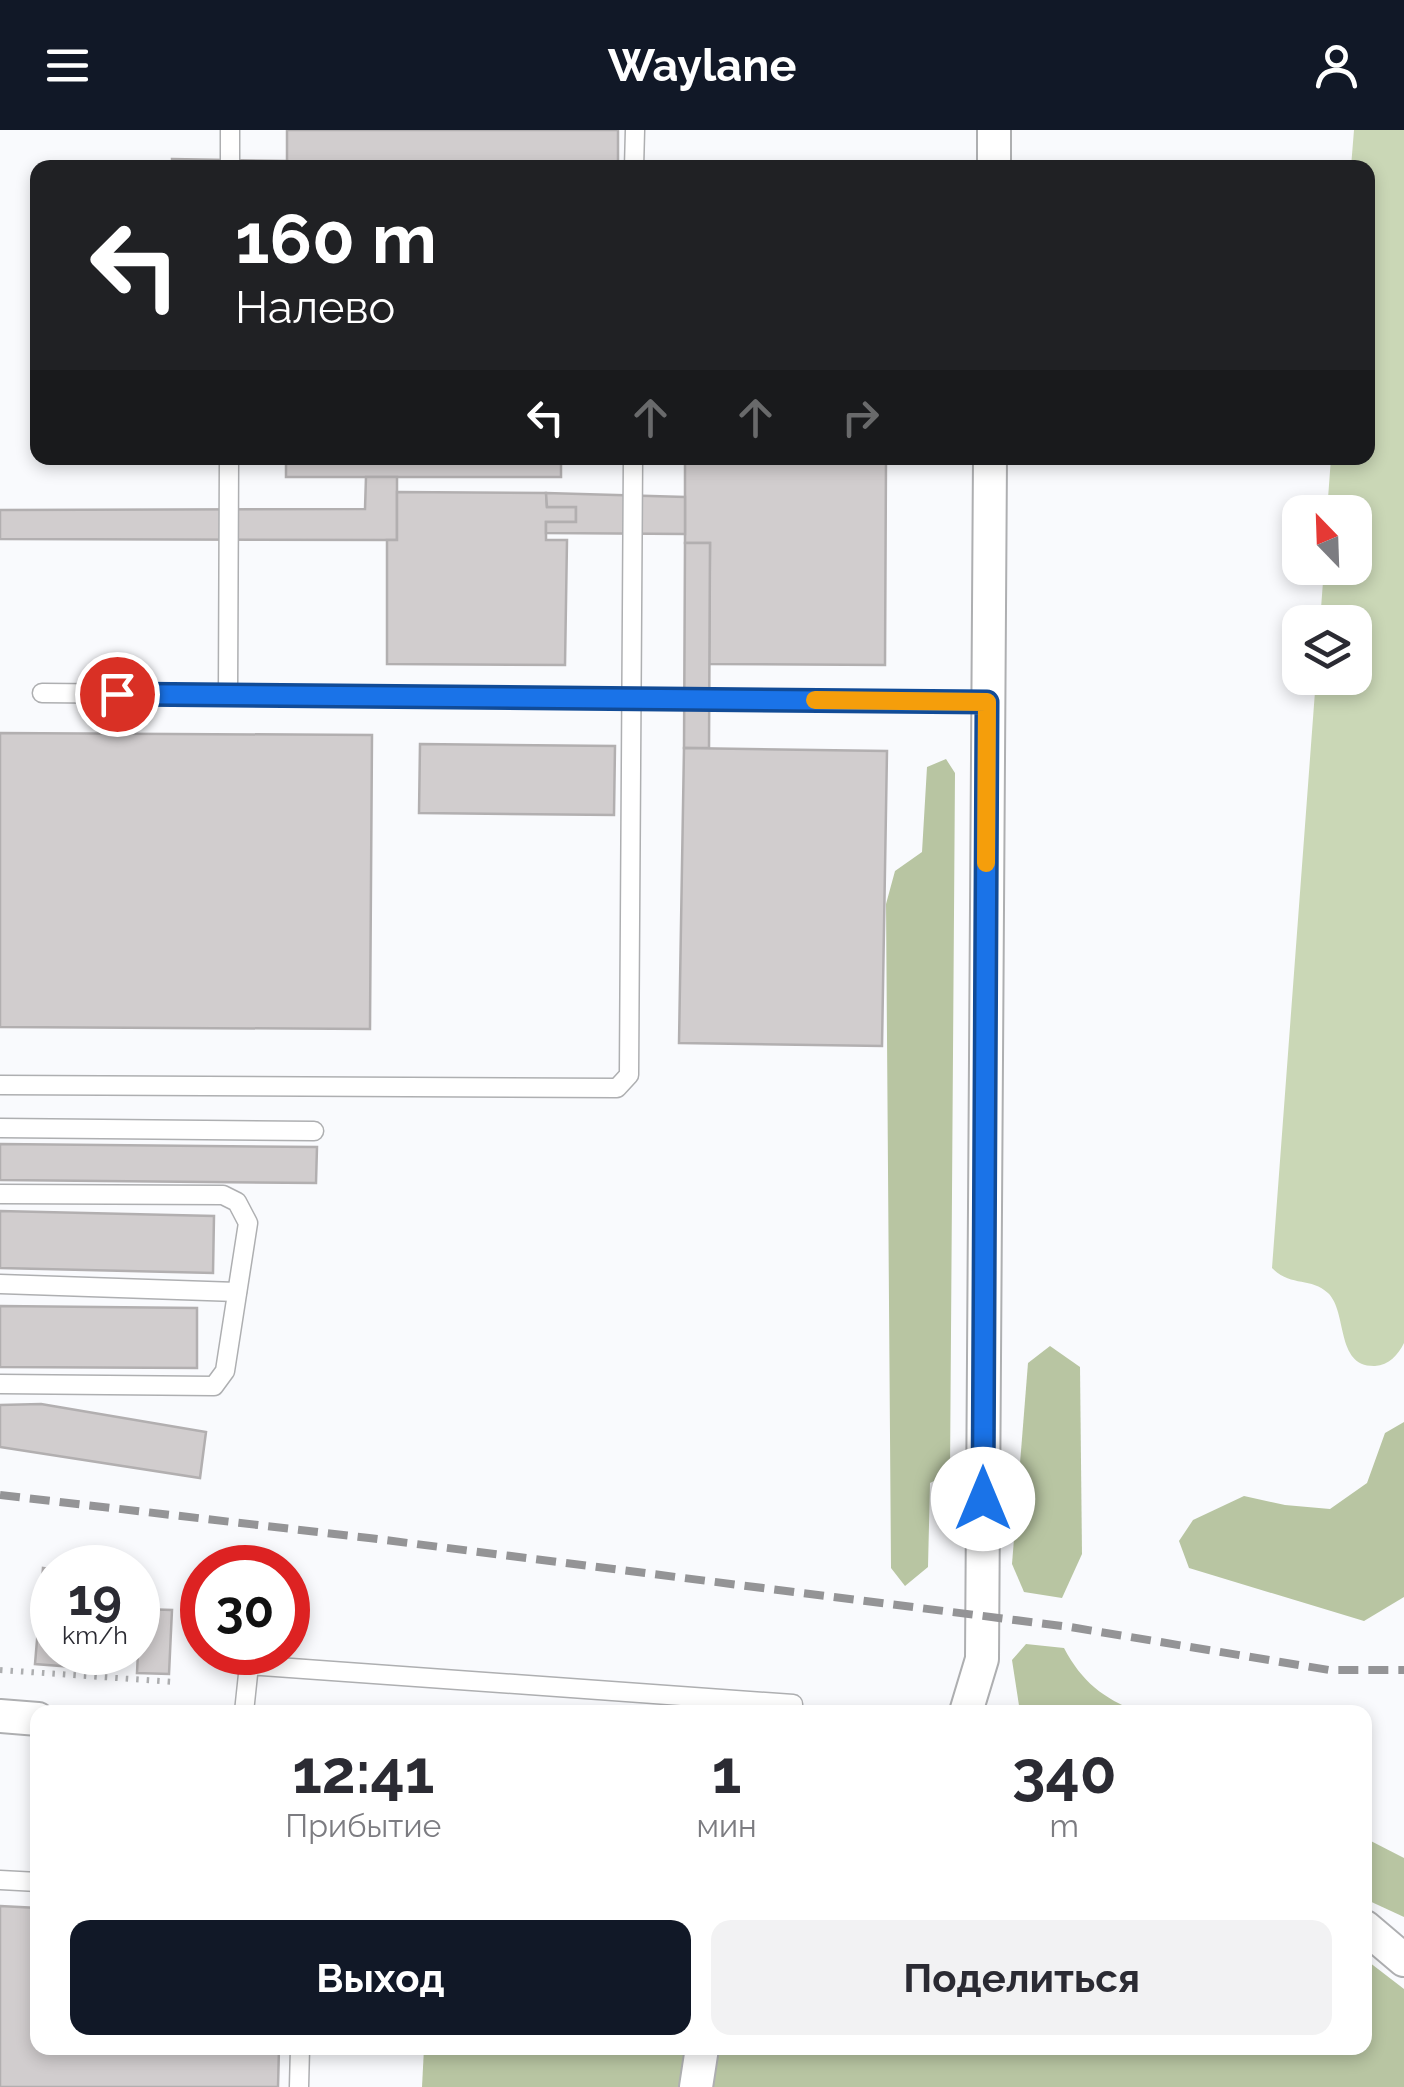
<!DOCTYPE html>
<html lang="ru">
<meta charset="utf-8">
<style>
:root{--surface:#fff;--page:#f2f2f3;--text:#2b2b33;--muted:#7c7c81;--accent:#111827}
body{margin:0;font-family:Raleway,sans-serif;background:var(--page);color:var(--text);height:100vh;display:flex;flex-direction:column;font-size:38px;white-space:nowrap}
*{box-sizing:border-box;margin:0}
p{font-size:32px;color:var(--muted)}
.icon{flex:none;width:55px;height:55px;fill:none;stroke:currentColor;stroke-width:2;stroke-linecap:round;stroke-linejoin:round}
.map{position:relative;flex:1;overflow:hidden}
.panel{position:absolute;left:30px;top:1575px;width:1342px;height:350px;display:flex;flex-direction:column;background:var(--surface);border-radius:20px;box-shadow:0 5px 15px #0003}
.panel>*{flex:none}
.hud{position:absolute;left:30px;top:30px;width:1345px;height:305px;border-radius:20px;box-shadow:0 5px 15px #0003;background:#202124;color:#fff;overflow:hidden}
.needle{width:65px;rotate:337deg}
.buttons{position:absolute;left:1282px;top:365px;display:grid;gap:20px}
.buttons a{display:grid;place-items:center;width:90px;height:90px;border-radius:20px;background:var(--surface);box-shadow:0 5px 15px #0003;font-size:50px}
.speed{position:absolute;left:30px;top:1415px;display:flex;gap:20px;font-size:50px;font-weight:700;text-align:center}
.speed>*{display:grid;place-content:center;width:130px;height:130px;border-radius:50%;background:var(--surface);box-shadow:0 5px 15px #0003;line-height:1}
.speed small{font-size:25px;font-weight:400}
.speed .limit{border:15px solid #d22;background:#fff;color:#111}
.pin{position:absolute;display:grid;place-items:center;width:85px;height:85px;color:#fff;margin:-42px;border:5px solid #fff;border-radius:50%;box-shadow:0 2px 10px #0007}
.me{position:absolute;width:110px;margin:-55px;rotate:0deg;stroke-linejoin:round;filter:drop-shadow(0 0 8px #0008)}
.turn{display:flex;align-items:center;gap:35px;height:210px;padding:0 40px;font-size:45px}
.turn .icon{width:130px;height:130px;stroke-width:2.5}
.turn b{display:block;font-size:70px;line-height:85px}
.lanes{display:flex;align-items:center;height:95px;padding:0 40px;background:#0003;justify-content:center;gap:50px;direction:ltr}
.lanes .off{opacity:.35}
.eta{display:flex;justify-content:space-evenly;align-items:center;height:170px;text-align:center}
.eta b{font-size:60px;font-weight:700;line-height:70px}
.button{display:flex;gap:20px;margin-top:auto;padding:20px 40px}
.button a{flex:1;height:115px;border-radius:20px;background:var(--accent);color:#fff;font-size:40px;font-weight:700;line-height:115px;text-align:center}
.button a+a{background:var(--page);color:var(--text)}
header{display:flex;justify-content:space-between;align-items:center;height:130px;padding:0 40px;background:var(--accent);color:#fff;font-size:45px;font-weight:700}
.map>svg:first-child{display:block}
.green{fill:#cad7b6}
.forest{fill:#b8c5a2}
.building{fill:#d1cdce;stroke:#b2afb0;stroke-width:2.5}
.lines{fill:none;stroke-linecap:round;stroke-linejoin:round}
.service-casing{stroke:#aeafb1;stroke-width:21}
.minor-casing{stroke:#aeafb1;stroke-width:36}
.path{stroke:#adaeb0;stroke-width:6;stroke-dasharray:2.5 8;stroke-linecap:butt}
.service{stroke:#fff;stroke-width:18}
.minor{stroke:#fff;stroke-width:32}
.rail{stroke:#949496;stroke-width:8;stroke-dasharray:20 10;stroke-linecap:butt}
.route-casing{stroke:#114b97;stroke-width:25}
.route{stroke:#1a73e8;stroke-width:18}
.slow{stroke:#f59e0b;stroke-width:18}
</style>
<header><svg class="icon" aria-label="menu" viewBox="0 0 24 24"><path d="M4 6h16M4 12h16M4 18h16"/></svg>Waylane<svg class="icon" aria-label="person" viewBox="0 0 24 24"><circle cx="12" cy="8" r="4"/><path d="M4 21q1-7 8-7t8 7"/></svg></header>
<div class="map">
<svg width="1404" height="1957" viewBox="0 0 1404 1957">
<rect width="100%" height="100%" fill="#f9fafd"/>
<path class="green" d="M 1354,0 L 1404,0 L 1404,1213 C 1398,1225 1389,1235 1375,1236 C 1335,1237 1348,1182 1328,1163 C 1311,1147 1290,1157 1272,1138 L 1316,548 L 1355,548 L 1355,492 L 1320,492 L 1324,438 L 1355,438 L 1355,382 L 1327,382 L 1331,328 L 1368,328 L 1368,38 L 1351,37 Z"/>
<g class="forest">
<polygon points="946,629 955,643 950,1343 930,1353 928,1437 905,1456 891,1438 886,774 895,741 922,722 927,637"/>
<polygon points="1050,1216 1080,1237 1082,1424 1062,1468 1024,1462 1012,1434 1028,1233"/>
<polygon points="1404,1292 1404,1467 1364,1491 1189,1438 1179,1411 1193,1390 1244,1366 1285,1375 1330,1379 1367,1353 1385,1303"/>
<path d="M 1026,1514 L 1064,1518 C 1082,1552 1103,1568 1138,1582 L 1020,1582 L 1012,1530 Z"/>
<polygon points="1365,1708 1404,1728 1404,1787 1365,1769"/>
<polygon points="1365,1829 1404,1859 1404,1957 708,1957 714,1918 1365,1918"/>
<polygon points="424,1918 691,1918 685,1957 422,1957"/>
</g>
<g class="building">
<rect x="287" y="0" width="331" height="38"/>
<polygon points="172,29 287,31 287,38 172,38"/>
<rect x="286" y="328" width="275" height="19"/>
<polygon points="685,328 886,328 885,535 709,534 710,413 685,413"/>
<polygon points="366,347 397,347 397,410 0,409 0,380 365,379"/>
<polygon points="397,362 546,363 547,377 576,377 576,392 546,392 546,410 567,410 565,535 387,534 387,410 397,410"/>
<polygon points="546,363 685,367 685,404 546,403 546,392 576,392 576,377 547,377"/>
<polygon points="685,413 710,413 709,618 684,618"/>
<polygon points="0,603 372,605 370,899 0,897"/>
<polygon points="420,614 615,616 614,685 419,683"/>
<polygon points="684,618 887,621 882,916 679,913"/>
<polygon points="0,1014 317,1017 316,1053 0,1050"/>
<polygon points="0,1081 214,1086 213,1143 0,1138"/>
<polygon points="0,1176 197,1178 197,1238 0,1237"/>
<polygon points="41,1274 206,1302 200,1348 0,1317 0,1275"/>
<polygon points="43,1438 52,1439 52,1522 101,1522 99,1539 35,1534"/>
<polygon points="140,1479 172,1480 169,1544 137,1543"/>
<polygon points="0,1776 38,1778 38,1918 279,1918 278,1957 0,1957"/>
</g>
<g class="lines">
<g class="service-casing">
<g id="service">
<polyline points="230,38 230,0"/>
<polyline points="634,38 635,0"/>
<polyline points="42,563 987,572"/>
<polyline points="228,565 229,328"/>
<polyline points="0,955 617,958 629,945 633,328"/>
<polyline points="0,998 314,1001"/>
<polyline points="0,1064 223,1065 237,1072 248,1093 225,1241 214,1256 0,1254"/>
<polyline points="0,1154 237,1162"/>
<polyline points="244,1582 249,1535 793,1574 792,1582"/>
<polyline points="0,1750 38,1752"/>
<polyline points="299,1957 300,1918"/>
</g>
</g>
<g class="minor-casing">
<g id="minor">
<polyline points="994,38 994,0"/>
<polyline points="966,1582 982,1529 990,328"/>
<polyline points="0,1586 38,1589"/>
<polyline points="1365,1797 1404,1830"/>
<polyline points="696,1957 702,1918"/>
</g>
</g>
<polyline class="path" points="0,1540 175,1552"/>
<use href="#service" class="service"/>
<use href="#minor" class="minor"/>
<polyline class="rail" points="0,1365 369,1408 1070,1497 1329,1540 1404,1540"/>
</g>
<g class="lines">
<g class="route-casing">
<polyline id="route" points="117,564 987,572 983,1369"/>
</g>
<use href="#route" class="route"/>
<polyline class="slow" points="815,570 987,572 986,733"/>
</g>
</svg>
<div class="buttons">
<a><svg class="needle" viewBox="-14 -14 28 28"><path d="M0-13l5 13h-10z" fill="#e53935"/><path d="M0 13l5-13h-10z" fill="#7c7c81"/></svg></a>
<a><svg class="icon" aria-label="layers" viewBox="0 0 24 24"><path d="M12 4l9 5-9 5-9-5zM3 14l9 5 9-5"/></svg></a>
</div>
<div class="speed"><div>19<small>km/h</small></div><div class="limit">30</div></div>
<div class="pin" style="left:117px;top:564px;background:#d93025"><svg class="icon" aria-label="arrive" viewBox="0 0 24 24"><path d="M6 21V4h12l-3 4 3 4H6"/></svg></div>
<svg class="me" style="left:983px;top:1369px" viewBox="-20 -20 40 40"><circle r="19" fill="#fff"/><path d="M0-13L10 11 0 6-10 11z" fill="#1a73e8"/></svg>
<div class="hud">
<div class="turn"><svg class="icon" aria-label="left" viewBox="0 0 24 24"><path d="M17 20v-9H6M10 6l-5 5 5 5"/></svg><div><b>160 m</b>Налево</div></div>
<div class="lanes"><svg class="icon" aria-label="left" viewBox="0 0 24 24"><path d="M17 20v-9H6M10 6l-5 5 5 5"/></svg><svg class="icon off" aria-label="ahead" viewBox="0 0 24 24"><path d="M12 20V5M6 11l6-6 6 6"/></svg><svg class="icon off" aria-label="ahead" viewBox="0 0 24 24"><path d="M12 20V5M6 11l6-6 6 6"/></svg><svg class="icon off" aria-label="right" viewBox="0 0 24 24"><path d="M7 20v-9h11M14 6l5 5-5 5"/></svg></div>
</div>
<section class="panel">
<div class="eta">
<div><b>12:41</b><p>Прибытие</p></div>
<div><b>1</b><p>мин</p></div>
<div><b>340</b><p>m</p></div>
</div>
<div class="button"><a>Выход</a><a>Поделиться</a></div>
</section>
</div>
